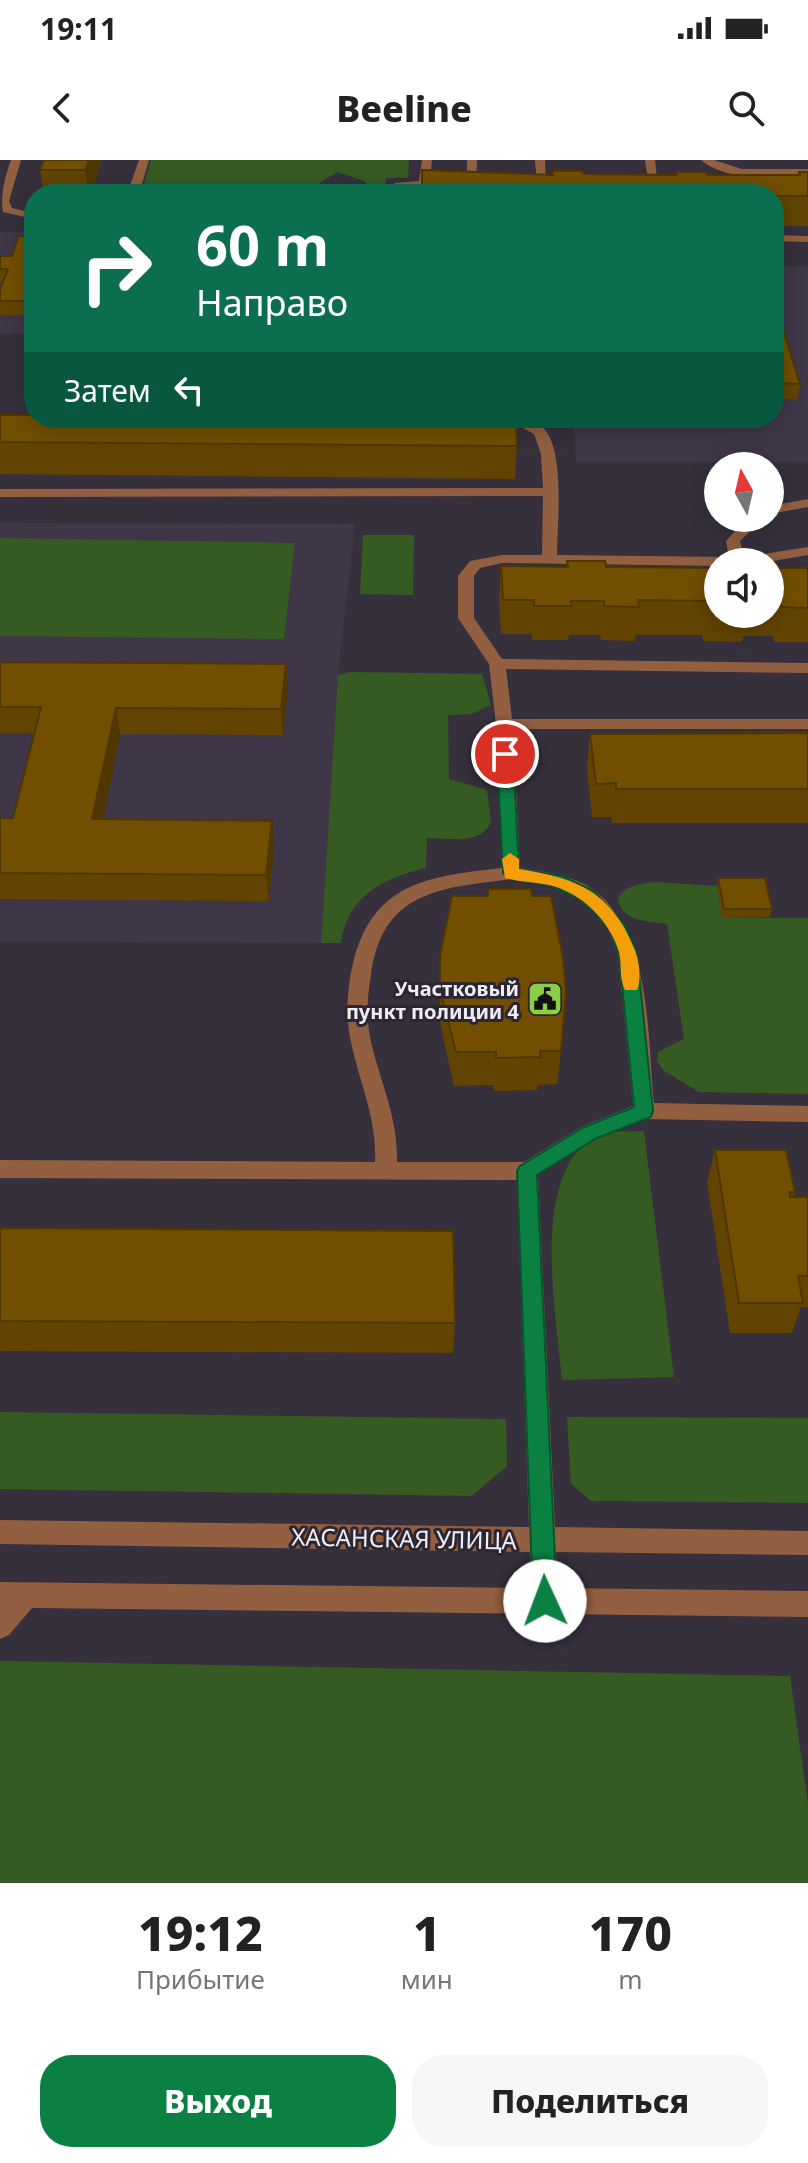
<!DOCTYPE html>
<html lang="ru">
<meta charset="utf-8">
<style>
:root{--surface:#fff;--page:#f6f6f6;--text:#222;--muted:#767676;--accent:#0b8043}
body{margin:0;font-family:"Noto Sans",sans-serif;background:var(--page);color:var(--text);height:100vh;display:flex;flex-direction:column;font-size:30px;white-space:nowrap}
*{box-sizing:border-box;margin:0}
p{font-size:26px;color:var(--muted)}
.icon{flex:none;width:44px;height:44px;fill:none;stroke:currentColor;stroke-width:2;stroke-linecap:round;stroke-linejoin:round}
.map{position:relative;height:1723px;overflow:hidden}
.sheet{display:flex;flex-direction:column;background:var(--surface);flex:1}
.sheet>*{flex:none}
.banner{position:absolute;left:24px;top:24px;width:760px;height:244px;border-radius:32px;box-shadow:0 4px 20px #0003;background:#0b6e4f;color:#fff;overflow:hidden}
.needle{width:52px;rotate:352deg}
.buttons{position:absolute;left:704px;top:292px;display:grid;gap:16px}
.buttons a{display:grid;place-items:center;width:80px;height:80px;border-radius:50%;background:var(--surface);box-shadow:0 4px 20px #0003;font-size:40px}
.pin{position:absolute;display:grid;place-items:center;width:68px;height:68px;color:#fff;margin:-34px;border:4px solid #fff;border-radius:50%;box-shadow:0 2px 8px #0007}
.me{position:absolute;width:88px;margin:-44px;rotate:358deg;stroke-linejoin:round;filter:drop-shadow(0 0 6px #0008)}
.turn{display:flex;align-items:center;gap:28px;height:168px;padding:0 40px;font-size:36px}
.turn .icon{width:104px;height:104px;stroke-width:2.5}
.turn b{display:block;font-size:56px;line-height:68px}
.then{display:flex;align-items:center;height:76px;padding:0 40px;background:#0003;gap:16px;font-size:30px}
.eta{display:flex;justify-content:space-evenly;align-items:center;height:136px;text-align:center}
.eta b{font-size:48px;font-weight:800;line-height:56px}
.button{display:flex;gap:16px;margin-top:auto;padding:16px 40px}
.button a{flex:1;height:92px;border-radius:32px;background:var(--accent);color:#fff;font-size:32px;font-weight:800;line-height:92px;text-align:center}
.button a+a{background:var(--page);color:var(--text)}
.status{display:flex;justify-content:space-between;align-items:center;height:56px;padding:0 40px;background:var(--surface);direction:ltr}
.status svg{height:22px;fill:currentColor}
header{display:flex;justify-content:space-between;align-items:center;height:104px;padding:0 40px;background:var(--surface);font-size:36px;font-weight:800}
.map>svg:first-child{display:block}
.built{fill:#3f3648}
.green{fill:#365b22}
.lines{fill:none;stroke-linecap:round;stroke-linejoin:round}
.minor{fill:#925f40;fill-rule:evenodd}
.wall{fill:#624400}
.shaded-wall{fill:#503700}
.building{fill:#724f00;stroke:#503700;stroke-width:2}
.route{fill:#0b8043;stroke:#07532c;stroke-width:2}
.slow{fill:#f59e0b}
.labels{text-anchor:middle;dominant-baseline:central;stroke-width:6;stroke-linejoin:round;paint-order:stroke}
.poi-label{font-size:20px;font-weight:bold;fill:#efecf4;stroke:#2b2632;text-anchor:end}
.near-street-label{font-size:24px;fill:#efecf4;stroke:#2b2632}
</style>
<div class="status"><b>19:11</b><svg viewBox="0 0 49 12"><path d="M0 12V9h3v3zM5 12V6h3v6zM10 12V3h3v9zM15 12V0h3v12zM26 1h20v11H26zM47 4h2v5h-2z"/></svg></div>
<header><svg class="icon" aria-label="back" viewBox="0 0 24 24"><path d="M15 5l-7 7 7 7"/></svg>Beeline<svg class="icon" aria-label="search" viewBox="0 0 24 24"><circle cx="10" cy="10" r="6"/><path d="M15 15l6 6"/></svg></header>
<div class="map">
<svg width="808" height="1723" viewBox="0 0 808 1723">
<rect width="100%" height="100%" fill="#35303c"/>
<g class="built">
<rect x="0" y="72" width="34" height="101"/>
<polygon points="774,107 808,107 808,302 576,302 573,258 774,258"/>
<polygon points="0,363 355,364 338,515 321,783 0,781"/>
</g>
<g class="green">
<polygon points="151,0 409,0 408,18 386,18 384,34 367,34 375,32 364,21 338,12 319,23 319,34 141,34"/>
<polygon points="363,375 414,375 413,435 360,434"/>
<polygon points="0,378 295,383 284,479 0,476"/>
<path d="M 351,512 L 482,514 L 491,545 L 472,554 L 448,555 L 449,619 L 487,630 L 491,662 C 481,686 448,678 427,678 L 426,708 C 385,717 347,736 341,783 L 321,783 L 338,515 Z"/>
<path d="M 655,722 L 717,726 L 723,758 L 808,758 L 808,934 L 699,932 L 664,911 L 657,901 L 658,892 L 684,879 L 667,764 C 649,761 621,762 618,739 C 624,725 641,724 655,722 Z"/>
<path d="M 644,971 L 674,1217 L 562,1220 C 557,1157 524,988 612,972 C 622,971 634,972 644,971 Z"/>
<polygon points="0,1252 506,1259 507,1306 472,1336 0,1329"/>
<polygon points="567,1257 808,1258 808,1343 591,1341 571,1324"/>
<polygon points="0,1501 790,1516 808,1644 808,1723 0,1723"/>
</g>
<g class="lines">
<g class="minor">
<path d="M 11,0 L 21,0 L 9,41 L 12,48 L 34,53 L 34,59 L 3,52 C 0,36 5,16 11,0 Z"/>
<polygon points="139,0 149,0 139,34 127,34"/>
<polygon points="422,0 432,0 430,20 452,20 452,24 402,28 399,34 387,34 395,23 419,21"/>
<polygon points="467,0 477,0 476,25 467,23"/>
<polygon points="535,0 545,0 546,26 537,24"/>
<polygon points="645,0 655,0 658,27 649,25"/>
<path d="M 701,0 L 714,0 L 742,9 L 808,9 L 808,15 C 774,16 729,23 701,0 Z"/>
<polygon points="774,75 808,76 808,82 774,81"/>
<path d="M 488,258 C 505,258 529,255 542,267 C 566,287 557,366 557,395 L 729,397 L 726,381 L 747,358 L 764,358 L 740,381 L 744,397 L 808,387 L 808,395 L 767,402 L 718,402 L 718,406 L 502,403 L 480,408 L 474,416 L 474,458 L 502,499 L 808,503 L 808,513 L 506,509 L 512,559 L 808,559 L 808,569 L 513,569 L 520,708 C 545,712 574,715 595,731 C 652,775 647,877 654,943 L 808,946 L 808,962 L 645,959 L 597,978 L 538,1015 L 555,1367 L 808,1371 L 808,1395 L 556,1392 L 558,1428 L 808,1431 L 808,1457 L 32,1448 L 9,1475 L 0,1479 L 0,1422 L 531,1428 L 530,1392 L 0,1384 L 0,1360 L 529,1367 L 517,1020 L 0,1018 L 0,1000 L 375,1002 C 377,956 358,920 350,877 C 345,852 348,823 354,799 C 375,721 432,716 502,708 L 496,564 L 489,504 L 458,458 L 458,416 L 470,401 L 502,395 L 542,395 L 543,336 L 0,337 L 0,329 L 543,328 L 541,294 L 534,274 L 521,267 L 487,264 ZM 511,719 L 552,726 L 581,740 L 608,768 L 618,794 L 633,946 L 583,966 L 524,1002 L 397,1002 C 398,958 381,924 371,882 C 366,860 367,838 371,815 C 382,731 440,728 511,719 Z"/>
<polygon points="808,339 808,347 770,354 770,346"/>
</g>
</g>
<g class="wall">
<polygon points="102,0 91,34 44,34 40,10"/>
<polygon points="422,10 552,15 552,11 584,14 676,15 676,12 707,15 798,15 799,12 808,12 808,66 774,66 774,34 422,34"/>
<polygon points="34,76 34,155 0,155 0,130 3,123 0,123 0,96 12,96"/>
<polygon points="774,150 800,224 797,239 774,239"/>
<polygon points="0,255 517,286 515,319 0,314"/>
<polygon points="567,401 606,407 718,408 718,454 770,454 770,402 777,408 808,408 808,482 774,482 773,476 743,476 742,482 703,481 702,475 636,475 635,481 601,480 600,475 569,475 568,480 532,480 532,474 501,474 499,440 501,406 567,407"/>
<polygon points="0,502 288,531 283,575 120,574 103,659 274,687 269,741 0,739 0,658 13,658 34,573 0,573"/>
<polygon points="808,573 808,663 612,663 611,657 592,657 587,608 590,574"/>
<polygon points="718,718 772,749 770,757 722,758 717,726"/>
<polygon points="488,729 532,736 561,891 557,924 538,925 537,930 494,931 493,925 454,926 440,863 440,796 488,736"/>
<polygon points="715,990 795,1032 793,1037 808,1037 808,1147 801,1147 792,1173 730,1173 707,1022"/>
<polygon points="0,1068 455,1163 453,1193 0,1191"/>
</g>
<g class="shaded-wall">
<polygon points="89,0 102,0 91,34 89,34 85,10"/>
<polygon points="286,504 288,531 283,575 281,549"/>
<polygon points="116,548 120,574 98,686 92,659"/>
<polygon points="272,661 274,687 269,741 266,715"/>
</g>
<g class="building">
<polygon points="44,0 89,0 85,10 40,10"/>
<polygon points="422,10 553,15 552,11 583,11 584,14 677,15 676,12 706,12 707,15 800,15 799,12 808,12 808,36 774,36 774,34 431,34 431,33 422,33"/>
<polygon points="19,76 34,76 34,141 0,141 0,130 8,109 0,109 0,96 12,96"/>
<polygon points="774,150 777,150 800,224 774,223"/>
<polygon points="0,255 34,255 34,258 516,259 517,286 0,282"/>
<polygon points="567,401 605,401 606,407 718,408 718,447 709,447 708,441 638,440 639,447 604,446 604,441 571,441 572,446 534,446 534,440 503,440 501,406 568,407"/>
<polygon points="735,402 776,402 777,408 808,408 808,448 782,447 780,442 770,442 770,402"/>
<polygon points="0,502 286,504 281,549 116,548 92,659 272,661 266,715 0,713 0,658 13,658 41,547 0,547"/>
<polygon points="808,573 808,629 616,629 616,623 596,624 590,574"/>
<polygon points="718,718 765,718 772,749 724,749"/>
<polygon points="488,729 531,729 532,736 551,736 563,798 566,832 561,891 540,891 541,897 496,898 496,892 456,892 440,829 440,796 452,736 488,736"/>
<polygon points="715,990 786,990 795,1032 790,1032 790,1037 808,1037 808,1116 798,1116 803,1143 739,1143"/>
<polygon points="0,1068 453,1071 455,1163 0,1161"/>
</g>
<polygon class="route" points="505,589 513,594 519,709 562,716 594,731 625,765 637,794 653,951 651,957 597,978 537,1015 557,1441 554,1449 545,1453 537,1449 533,1441 517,1011 520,1006 584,967 634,947 619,794 609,768 582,740 552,726 511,719 503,713 497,594"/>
<path class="slow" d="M 510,693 L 519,699 L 519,709 C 576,718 611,731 634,788 C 639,799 642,819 637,830 L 625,830 C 619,818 622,805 619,792 C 610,761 581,732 549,725 C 534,722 519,722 505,718 L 502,699 Z"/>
<defs>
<g id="civic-square" transform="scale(1.8)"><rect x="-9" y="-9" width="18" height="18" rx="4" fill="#8cce45" stroke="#2b2632"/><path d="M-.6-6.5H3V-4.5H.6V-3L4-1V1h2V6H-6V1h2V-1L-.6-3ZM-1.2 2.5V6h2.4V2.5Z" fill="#111"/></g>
</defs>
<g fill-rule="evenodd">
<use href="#civic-square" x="545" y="839"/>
</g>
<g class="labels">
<g class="poi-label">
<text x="519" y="828">Участковый<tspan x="519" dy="23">пункт полиции 4</tspan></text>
</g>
<g class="near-street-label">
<text transform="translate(404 1378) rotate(1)">ХАСАНСКАЯ УЛИЦА</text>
</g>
</g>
</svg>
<div class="buttons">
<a><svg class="needle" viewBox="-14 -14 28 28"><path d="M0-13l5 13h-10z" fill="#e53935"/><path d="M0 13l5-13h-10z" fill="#767676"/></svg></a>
<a><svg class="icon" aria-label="sound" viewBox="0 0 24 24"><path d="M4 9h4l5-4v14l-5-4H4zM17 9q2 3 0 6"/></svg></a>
</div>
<div class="pin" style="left:505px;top:594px;background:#d93025"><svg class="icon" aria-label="arrive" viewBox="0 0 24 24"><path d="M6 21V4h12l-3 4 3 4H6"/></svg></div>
<svg class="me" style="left:545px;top:1441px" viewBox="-20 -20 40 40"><circle r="19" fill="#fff"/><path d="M0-13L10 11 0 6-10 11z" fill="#0b8043"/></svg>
<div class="banner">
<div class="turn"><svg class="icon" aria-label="right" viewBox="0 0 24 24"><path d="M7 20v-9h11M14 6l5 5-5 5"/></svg><div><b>60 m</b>Направо</div></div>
<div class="then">Затем<svg class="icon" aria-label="left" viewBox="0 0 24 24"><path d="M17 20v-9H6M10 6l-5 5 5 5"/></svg></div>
</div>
</div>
<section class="sheet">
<div class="eta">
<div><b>19:12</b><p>Прибытие</p></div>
<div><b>1</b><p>мин</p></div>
<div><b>170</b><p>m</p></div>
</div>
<div class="button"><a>Выход</a><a>Поделиться</a></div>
</section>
